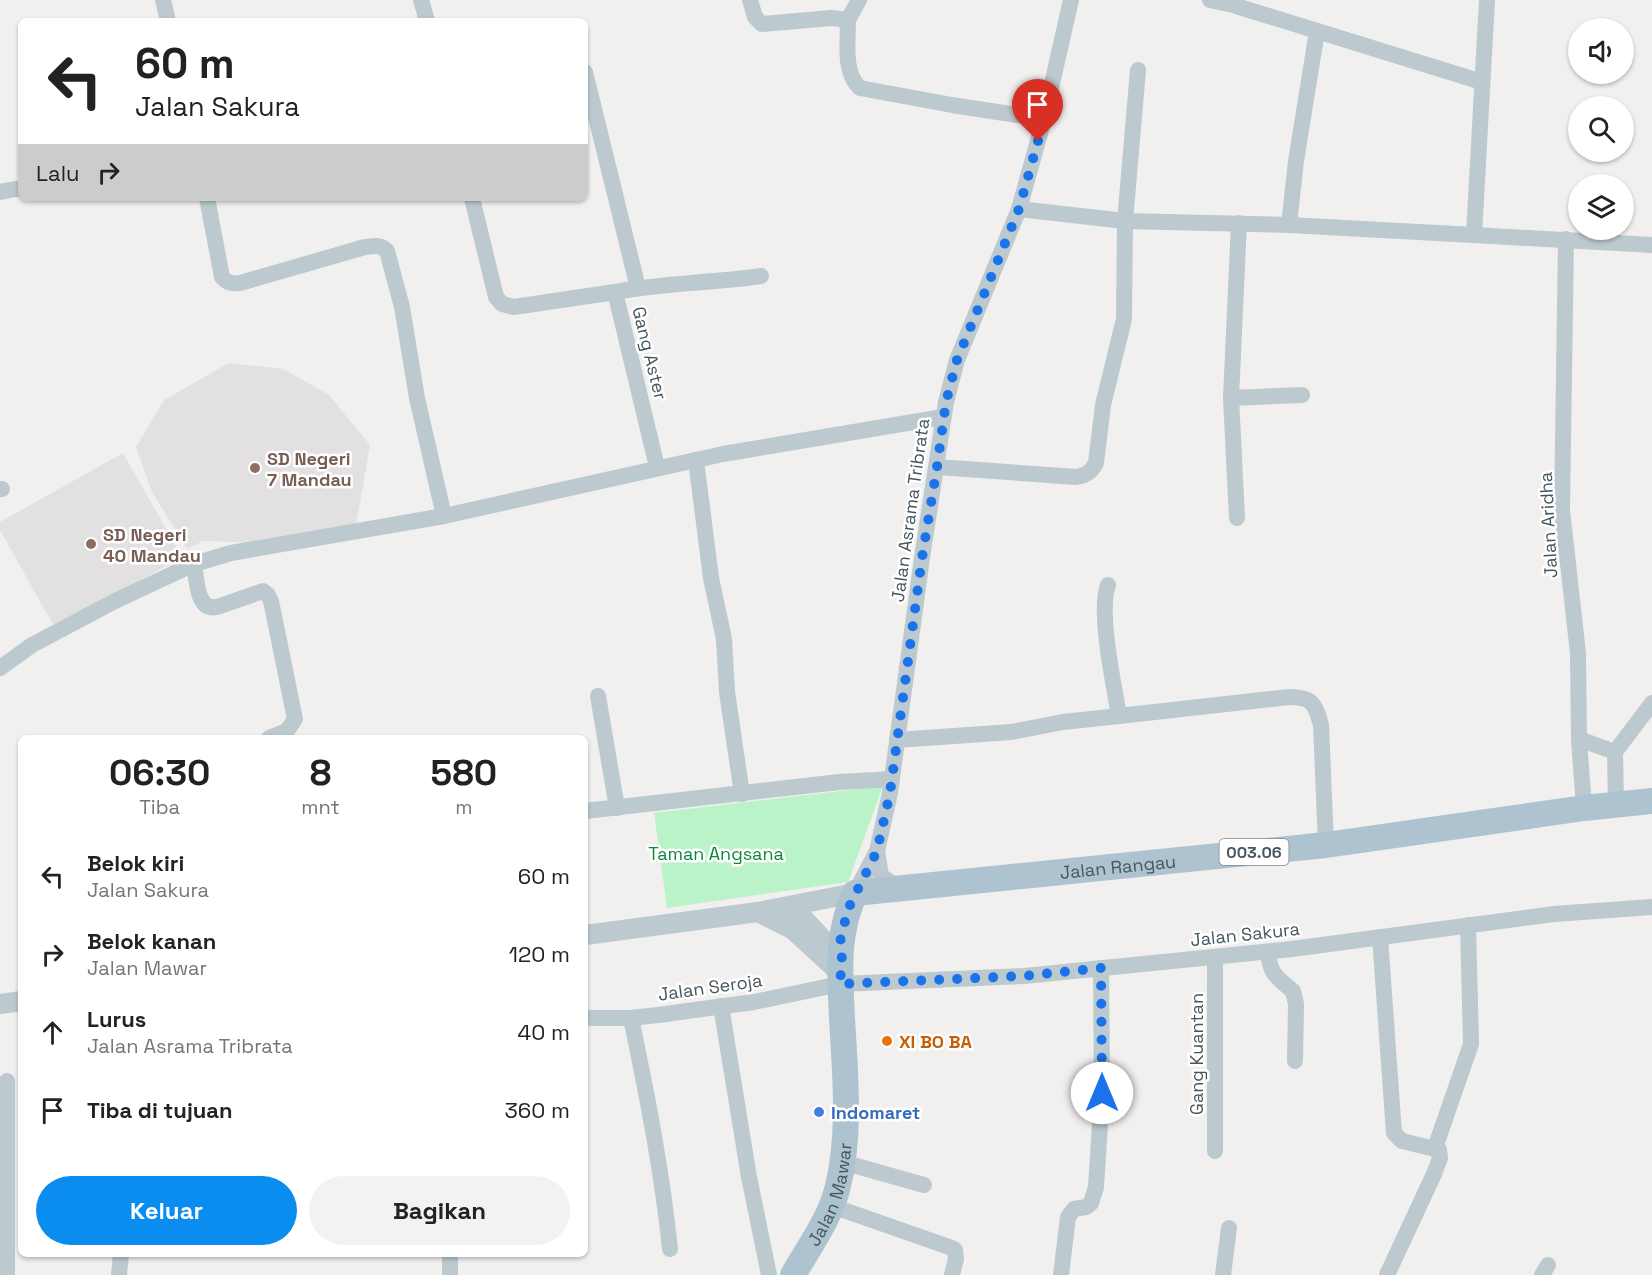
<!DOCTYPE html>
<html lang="id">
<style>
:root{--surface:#fff;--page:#f2f2f2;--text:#222;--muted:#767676;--accent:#0b8df0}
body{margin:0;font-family:"Space Grotesk",sans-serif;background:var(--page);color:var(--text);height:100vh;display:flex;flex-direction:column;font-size:22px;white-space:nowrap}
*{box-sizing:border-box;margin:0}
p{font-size:20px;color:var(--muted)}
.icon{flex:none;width:33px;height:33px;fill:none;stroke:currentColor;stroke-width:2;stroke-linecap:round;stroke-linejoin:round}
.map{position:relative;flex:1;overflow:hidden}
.drawer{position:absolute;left:18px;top:735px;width:570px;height:522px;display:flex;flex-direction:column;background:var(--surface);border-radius:9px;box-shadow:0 2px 4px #0004}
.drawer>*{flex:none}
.banner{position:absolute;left:18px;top:18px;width:570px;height:183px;border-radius:9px;box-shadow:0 2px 4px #0004;background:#fff;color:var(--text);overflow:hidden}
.fabs{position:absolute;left:1568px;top:18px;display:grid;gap:12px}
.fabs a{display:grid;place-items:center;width:66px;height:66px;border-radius:50%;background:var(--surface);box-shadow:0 2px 4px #0004;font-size:30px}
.pin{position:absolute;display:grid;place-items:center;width:51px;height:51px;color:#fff;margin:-62px -26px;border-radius:50% 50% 50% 0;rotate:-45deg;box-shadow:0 0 6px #0007}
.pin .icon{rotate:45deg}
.me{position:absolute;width:66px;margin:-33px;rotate:0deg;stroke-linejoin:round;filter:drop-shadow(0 0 4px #0008)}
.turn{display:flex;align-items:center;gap:21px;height:126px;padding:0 18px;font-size:27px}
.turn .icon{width:78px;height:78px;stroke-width:2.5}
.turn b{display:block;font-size:42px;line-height:51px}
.then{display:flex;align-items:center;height:57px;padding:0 18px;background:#0003;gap:12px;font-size:22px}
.eta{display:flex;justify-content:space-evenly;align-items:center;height:102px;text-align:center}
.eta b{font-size:36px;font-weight:700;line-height:42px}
.cta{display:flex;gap:12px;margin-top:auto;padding:12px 18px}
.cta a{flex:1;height:69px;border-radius:36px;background:var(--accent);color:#fff;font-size:24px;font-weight:700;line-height:69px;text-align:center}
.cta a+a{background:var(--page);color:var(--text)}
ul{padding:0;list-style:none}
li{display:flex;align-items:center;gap:18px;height:78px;padding:0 18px}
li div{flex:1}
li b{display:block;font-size:22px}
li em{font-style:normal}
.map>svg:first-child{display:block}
.education{fill:#e3e0e1}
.green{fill:#baf3c8}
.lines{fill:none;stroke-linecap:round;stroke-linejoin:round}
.minor{stroke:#bcc9cf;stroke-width:16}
.tertiary{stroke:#bcc9cf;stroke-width:20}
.primary{stroke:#adc3d0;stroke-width:26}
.route{stroke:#1a73e8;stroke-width:10;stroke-dasharray:0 18}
.education-dot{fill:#8d6e63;stroke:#fff;stroke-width:2}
.food-dot{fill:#e8710a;stroke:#fff;stroke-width:2}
.shop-dot{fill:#3f7fe0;stroke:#fff;stroke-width:2}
.labels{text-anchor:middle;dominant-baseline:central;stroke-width:5;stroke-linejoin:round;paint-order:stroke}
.shield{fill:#fff;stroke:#7e898e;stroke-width:1.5}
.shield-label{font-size:16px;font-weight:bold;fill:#46565e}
.street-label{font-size:18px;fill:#46565e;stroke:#fff}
.education-label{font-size:18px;font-weight:bold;fill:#785e54;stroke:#fff;text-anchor:start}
.park-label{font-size:18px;fill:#10863b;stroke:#fff}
.food-label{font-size:18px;font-weight:bold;fill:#c56008;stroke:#fff;text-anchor:start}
.shop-label{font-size:18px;font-weight:bold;fill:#366cbe;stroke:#fff;text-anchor:start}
</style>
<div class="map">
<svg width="1652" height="1275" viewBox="0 0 1652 1275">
<rect width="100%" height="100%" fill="#f2efef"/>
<g class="education">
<polygon points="229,363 283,369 328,394 370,445 356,526 262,543 203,541 187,549 151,490 136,447 164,400"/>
<polygon points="123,453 182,557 55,628 0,530 0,522"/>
</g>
<polygon class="green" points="883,786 848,882 667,908 654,813"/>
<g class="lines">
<g class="minor">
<polyline points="163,0 168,21"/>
<polyline points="421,0 427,21"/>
<path d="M 750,0 L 755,17 L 762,24 L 831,18 L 848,20 C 848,41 843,73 860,88 L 952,105 L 1044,119"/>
<polyline points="1210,0 1233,5 1482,82"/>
<polyline points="848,20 859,0"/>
<polyline points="585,72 638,288"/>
<polyline points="0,192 21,188"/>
<path d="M 207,198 L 222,277 C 227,283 232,284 240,283 L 365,247 C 374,246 380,244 387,251 L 402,307 L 417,398 L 444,516"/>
<polyline points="472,198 496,297 502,304 514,307 615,292 657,467"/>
<polyline points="1019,209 1125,221 1289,225 1474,235 1487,0"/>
<polyline points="1239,223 1231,398 1302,395"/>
<polyline points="1289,225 1296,161 1317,31"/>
<polyline points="1474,235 1652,245"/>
<polyline points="1566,239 1562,510 1578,653 1579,739 1584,808"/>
<path d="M 615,292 C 663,283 713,283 761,276"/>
<polyline points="1231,398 1237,518"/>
<polyline points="696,460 711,578 724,639 727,692 742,794"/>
<path d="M 937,467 L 1076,477 C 1087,475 1091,472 1096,463 L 1103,405 L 1124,319 L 1125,221 L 1138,70"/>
<polyline points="0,489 2,489"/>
<path d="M 194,564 C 197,579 196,611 217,607 L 263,591 L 268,595 L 271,601 L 295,719 L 287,731 L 269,738"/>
<polyline points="0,668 32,645 117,600 194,564 231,553 444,516 723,454 943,417"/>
<polyline points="598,696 617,808"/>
<path d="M 1119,716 L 1289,697 C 1313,697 1315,704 1321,725 L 1326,845"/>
<polyline points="1579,739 1615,752 1616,805"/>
<path d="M 897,740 L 1011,732 L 1063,722 L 1119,716 C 1114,685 1098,612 1108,585"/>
<polyline points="1615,752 1652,703"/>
<polyline points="585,811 839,782 892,779"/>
<polyline points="877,851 881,876 901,889"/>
<polyline points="855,893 877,851 890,793 922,558 946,402 957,360 1019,209 1044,119 1071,0"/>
<polyline points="1380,937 1394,1133 1402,1141 1439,1150 1440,1158 1434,1174 1387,1275"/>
<path d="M 1268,952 C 1270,974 1276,977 1293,991 L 1296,1004 L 1295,1061"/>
<polyline points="721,1006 749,1177 769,1275"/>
<polyline points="585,1018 631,1018 658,1015 754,1002 840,984 1024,976 1292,949 1554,914 1652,907"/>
<path d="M 631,1018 C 647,1095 662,1171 670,1249"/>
<polyline points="7,1081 7,1275"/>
<polyline points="1435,1148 1471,1044 1468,925"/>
<polyline points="1215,1151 1215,957"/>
<polyline points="842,1162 924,1185"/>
<polyline points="832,1206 952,1248 955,1250 956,1259 952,1275"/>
<polyline points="450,1254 450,1275"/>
<polyline points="119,1275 121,1254"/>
<polyline points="1061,1275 1068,1217 1074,1209 1086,1207 1091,1203 1096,1187 1102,1093 1101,968"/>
<polyline points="1223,1275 1229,1228"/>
<polyline points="1542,1275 1548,1265"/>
</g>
<g class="tertiary">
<polyline points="793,907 832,949"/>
<polyline points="758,912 792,929 841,974"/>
<polyline points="585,935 758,912 855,893"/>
<polyline points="0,1004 21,1001"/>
</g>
<path class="primary" id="s1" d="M 793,1275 C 809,1247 831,1217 838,1186 C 851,1132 845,1073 842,1018 C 840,974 836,934 855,893 L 1326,845 L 1584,808 L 1652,801"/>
</g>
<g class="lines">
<polyline class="route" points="1038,141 1019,209 957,360 946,402 937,467 922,558 890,793 877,851 848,909 840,942 842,959 840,984 1024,976 1101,968 1102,1093"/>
</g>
<g class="education-dot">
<circle cx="255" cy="468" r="6"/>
<circle cx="91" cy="544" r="6"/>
</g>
<circle class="food-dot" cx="887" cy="1041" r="6"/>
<circle class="shop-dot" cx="819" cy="1112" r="6"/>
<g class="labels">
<rect class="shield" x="1219.5" y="839" width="69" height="26" rx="4.5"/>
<g class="shield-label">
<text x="1254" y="852">003.06</text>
</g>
<g class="street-label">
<text transform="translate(650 353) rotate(76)">Gang Aster</text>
<text transform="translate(910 510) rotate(-82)">Jalan Asrama Tribrata</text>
<text transform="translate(1548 525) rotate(-93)">Jalan Aridha</text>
<text stroke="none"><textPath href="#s1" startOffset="660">Jalan Rangau</textPath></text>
<text transform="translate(1245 934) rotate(-6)">Jalan Sakura</text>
<text transform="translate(710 987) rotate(-8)">Jalan Seroja</text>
<text transform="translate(1196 1054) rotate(-90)">Gang Kuantan</text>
<text stroke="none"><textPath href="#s1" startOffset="90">Jalan Mawar</textPath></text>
</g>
<g class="education-label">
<text x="267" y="458">SD Negeri<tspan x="267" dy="21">7 Mandau</tspan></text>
<text x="103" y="534">SD Negeri<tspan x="103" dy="21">40 Mandau</tspan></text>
</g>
<g class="park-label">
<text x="716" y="853">Taman Angsana</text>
</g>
<g class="food-label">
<text x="899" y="1041">XI BO BA</text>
</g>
<g class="shop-label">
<text x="831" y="1112">Indomaret</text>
</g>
</g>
</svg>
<div class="fabs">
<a><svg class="icon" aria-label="sound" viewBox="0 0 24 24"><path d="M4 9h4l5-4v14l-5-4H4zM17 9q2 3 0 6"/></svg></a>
<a><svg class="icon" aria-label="search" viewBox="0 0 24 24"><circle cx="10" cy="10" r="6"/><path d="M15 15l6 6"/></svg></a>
<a><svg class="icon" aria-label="layers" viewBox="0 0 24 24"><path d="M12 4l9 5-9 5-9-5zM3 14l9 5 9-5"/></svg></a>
</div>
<div class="pin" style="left:1038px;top:141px;background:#d93025"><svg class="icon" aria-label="arrive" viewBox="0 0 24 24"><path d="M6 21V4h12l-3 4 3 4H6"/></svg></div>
<svg class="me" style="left:1102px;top:1093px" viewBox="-20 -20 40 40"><circle r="19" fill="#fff"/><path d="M0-13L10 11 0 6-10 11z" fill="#1a73e8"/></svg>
<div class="banner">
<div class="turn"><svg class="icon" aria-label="left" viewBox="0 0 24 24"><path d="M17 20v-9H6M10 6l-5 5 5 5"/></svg><div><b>60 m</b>Jalan Sakura</div></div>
<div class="then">Lalu<svg class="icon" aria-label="right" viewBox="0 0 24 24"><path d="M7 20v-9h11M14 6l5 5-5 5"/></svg></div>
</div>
<section class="drawer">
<div class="eta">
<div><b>06:30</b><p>Tiba</p></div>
<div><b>8</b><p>mnt</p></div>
<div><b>580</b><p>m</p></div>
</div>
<ul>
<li><svg class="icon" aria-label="left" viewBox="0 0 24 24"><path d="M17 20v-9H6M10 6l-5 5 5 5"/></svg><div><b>Belok kiri</b><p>Jalan Sakura</p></div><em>60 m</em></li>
<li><svg class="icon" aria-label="right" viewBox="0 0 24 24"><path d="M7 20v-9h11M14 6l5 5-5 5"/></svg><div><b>Belok kanan</b><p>Jalan Mawar</p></div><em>120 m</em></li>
<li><svg class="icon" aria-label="ahead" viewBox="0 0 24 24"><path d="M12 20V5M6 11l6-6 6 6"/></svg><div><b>Lurus</b><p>Jalan Asrama Tribrata</p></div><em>40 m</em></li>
<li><svg class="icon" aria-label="arrive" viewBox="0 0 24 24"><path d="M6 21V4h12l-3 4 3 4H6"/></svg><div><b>Tiba di tujuan</b></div><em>360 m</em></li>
</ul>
<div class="cta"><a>Keluar</a><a>Bagikan</a></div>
</section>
</div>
